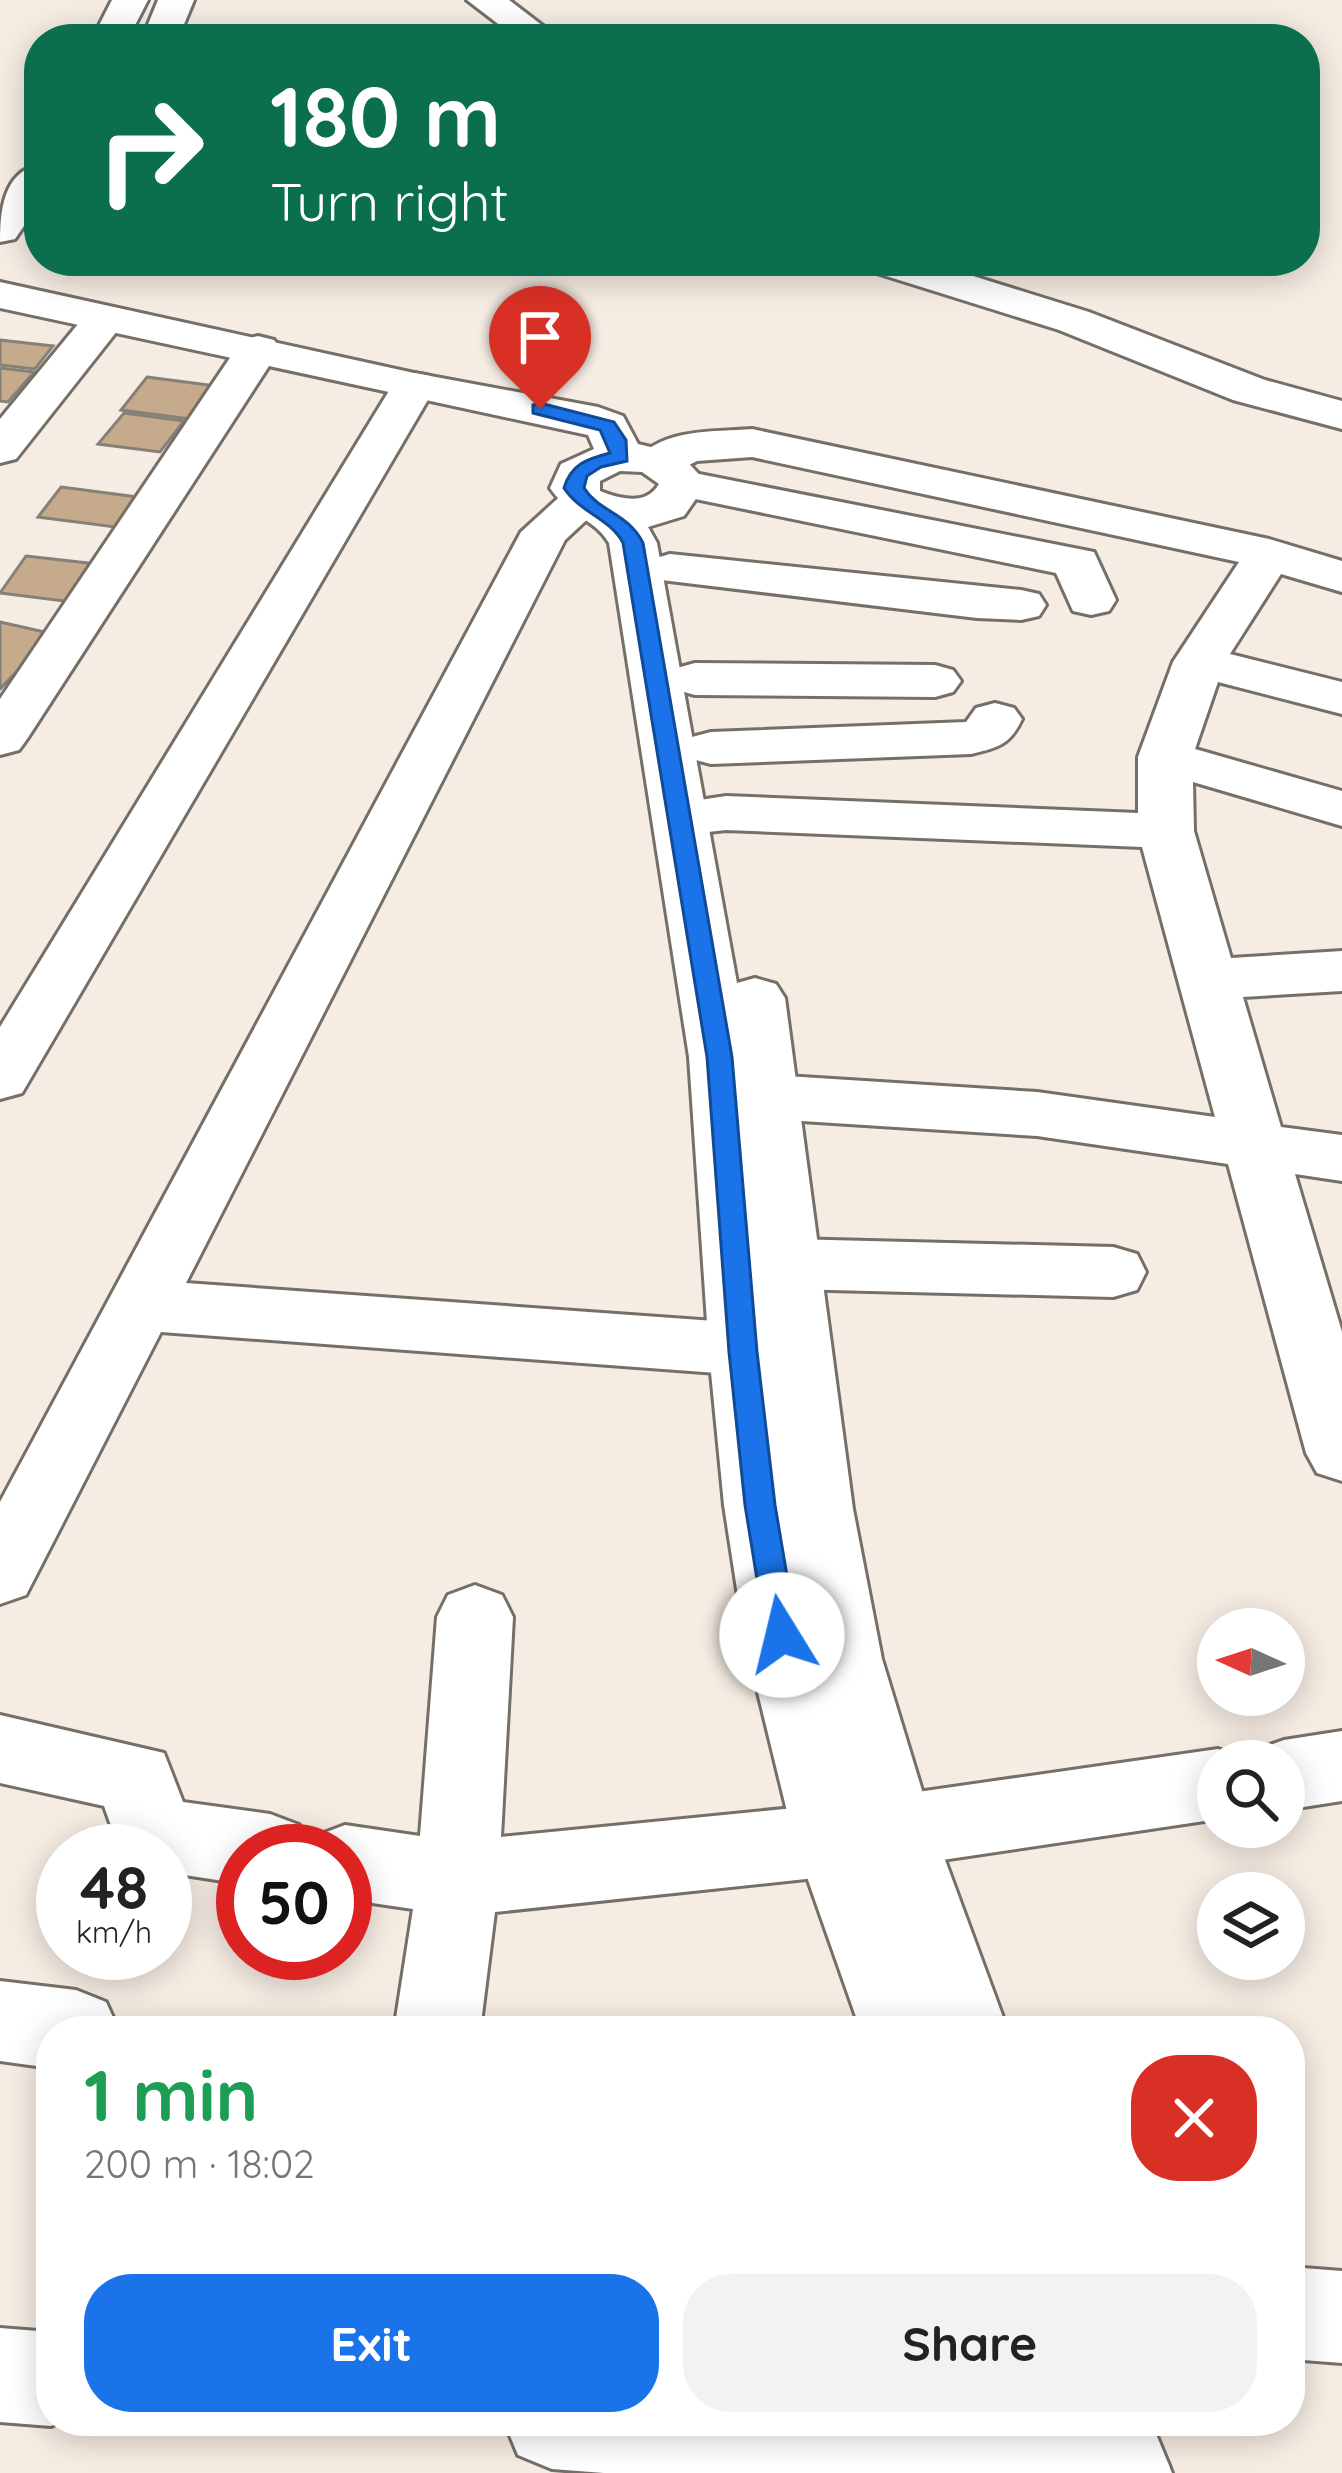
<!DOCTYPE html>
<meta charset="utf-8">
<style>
:root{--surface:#fff;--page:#f2f2f2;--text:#222;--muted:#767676;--accent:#1a73e8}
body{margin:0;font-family:Quicksand,sans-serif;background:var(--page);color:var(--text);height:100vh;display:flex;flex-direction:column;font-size:45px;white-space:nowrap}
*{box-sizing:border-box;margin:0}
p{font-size:39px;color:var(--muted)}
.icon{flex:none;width:66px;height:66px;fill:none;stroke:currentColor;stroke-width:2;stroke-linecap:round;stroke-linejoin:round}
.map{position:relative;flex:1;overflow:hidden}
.side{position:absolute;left:36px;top:2016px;width:1269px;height:420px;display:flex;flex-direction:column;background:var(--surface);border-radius:48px;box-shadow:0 6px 30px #0003}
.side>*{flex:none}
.banner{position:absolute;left:24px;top:24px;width:1296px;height:252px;border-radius:48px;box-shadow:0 6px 30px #0003;background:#0b6e4f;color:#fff;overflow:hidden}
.needle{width:78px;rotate:273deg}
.controls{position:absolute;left:1197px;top:1608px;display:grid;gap:24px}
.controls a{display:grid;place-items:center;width:108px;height:108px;border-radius:50%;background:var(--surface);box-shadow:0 6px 30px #0003;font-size:60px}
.speed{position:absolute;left:36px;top:1824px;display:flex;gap:24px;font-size:60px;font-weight:700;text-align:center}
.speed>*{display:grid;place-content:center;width:156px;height:156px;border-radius:50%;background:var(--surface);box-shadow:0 6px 30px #0003;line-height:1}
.speed small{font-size:30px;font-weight:400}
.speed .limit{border:18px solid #d22;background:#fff;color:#111}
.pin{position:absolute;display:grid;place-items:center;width:102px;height:102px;color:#fff;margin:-123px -51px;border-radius:50% 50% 50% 0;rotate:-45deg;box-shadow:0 0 12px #0007}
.pin .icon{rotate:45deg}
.me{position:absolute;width:132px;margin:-66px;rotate:351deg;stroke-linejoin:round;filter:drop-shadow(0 0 9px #0008)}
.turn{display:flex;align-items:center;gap:42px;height:252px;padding:0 48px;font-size:54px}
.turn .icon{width:156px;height:156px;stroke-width:2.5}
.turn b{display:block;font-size:84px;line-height:102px}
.round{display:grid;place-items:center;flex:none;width:126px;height:126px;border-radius:48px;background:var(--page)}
.headline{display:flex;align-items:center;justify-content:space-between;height:204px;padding:0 48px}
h1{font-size:72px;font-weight:700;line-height:90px;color:#1e9e55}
.primary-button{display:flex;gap:24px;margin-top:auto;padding:24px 48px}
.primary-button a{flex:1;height:138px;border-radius:48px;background:var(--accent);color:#fff;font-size:48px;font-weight:700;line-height:138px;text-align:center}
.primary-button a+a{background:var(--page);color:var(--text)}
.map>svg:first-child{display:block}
.building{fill:#c5aa8b;stroke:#878078;stroke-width:3}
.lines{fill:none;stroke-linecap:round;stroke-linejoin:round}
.minor-casing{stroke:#766f67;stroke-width:6}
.major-casing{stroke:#766f67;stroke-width:6}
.minor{fill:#fff;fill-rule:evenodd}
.major{fill:#fff;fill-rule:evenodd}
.route{fill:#1a73e8;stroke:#114b97;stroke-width:3}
</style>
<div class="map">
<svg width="1342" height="2473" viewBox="0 0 1342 2473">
<rect width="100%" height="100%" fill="#f5ece3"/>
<g class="building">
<polygon points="0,340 53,346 35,369 0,365"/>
<polygon points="0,368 34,372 8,402 0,401"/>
<polygon points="147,377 223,387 198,420 121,410"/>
<polygon points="124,413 184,421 160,452 98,444"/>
<polygon points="61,487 145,498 123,528 38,517"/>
<polygon points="26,556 97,564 72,602 0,593"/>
<polygon points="0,622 53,634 0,689"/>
</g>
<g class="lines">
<g class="minor-casing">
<g id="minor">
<polygon points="158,0 194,0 178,39 142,39"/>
<polygon points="467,0 509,0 560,39 518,39"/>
<polygon points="861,261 925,261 1089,312 1265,380 1342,401 1342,429 1233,400 1059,330 867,270"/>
<polygon points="103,308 118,312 125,321 16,459 0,463 0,419 88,312"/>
<polygon points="258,336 274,340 280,349 27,739 19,750 0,755 0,699 242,340"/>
<polygon points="414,373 430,376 436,386 22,1093 0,1099 0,1027 392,386 398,376"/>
<path d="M 752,429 L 1269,539 L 1342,561 L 1342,592 L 1281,574 L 1230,654 L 1342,682 L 1342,714 L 1218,682 L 1195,749 L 1342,791 L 1342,826 L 1193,782 L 1194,831 L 1231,958 L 1342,951 L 1342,991 L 1243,997 L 1281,1127 L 1342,1135 L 1342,1181 L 1295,1174 L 1342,1332 L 1342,1481 L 1317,1473 L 1306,1453 L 1228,1164 L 1037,1136 L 770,1119 L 748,1112 L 739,1097 L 748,1082 L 770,1075 L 1037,1092 L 1215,1117 L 1142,847 L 726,830 L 681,835 L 661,830 L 653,818 L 661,806 L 726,796 L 1138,813 L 1138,757 L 1173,662 L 1239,562 L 752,457 L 697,461 L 679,470 L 1094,552 L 1116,600 L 1109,611 L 1091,615 L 1073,611 L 1056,573 L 666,493 L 659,483 L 666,474 L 643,471 L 637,461 C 660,428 716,432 752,429 Z"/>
<polygon points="583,487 600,491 607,501 565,540 186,1283 798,1327 822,1334 832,1353 822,1372 798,1379 161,1332 26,1595 0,1604 0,1502 521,532 566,491"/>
<polygon points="670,554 1021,590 1039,594 1046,605 1039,616 1021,620 977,618 653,579 645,569 653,559"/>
<polygon points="695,663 935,665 953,670 961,681 953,692 935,697 695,695 677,690 669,679 677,668"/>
<path d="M 995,703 L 1014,708 L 1022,719 C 1010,745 997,748 971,754 L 711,764 L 692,759 L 684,748 L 692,737 L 711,732 L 966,722 L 976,708 Z"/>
<polygon points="790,1239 1113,1247 1137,1254 1146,1272 1137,1290 1113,1297 790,1289 766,1281 757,1264 766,1247"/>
<polygon points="475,1585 502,1595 513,1617 501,1837 834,1804 1218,1749 1247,1761 1218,1761 1218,1819 834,1876 495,1912 480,2031 394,2031 413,1909 345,1899 345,1851 243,1851 243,1884 165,1872 165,1851 120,1851 104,1806 0,1783 0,1715 164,1753 183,1802 270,1814 299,1825 310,1850 316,1836 345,1825 420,1836 437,1617 448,1595"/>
<polygon points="1342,1731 1342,1801 1284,1810 1284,1761 1251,1761 1256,1750 1284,1740"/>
<polygon points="0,1981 76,1990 106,2002 119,2031 51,2031 51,2068 0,2061"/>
<polygon points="1290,2267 1342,2271 1342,2363 1290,2359"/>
<polygon points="0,2328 51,2332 51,2421 63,2421 51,2426 0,2422"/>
<polygon points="504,2421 1125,2421 1156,2434 1170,2468 1168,2473 604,2473 552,2469 518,2455"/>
</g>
</g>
<g class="major-casing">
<g id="major">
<polygon points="112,0 148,0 128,39 92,39"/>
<path d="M 39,164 L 39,204 L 15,239 L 0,242 C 0,211 3,173 39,164 Z"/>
<path d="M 0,282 L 414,373 L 598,407 L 623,416 L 638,444 L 680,454 L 707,483 L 684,516 L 648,527 L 657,543 L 737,983 L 755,978 L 776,984 L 785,998 L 853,1509 L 882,1659 L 934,1830 L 1008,2031 L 861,2031 L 794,1840 L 744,1635 L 724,1505 L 709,1352 L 689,1057 L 609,543 C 596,520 569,516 550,488 L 561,464 L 594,449 L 588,435 L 0,308 ZM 620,471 L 642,472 L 659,484 C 646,506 621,499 600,491 L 600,481 Z"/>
<polygon points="1051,2421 1149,2421 1172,2473 1074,2473"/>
</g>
</g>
<use href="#minor" class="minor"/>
<use href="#major" class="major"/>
</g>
<path class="route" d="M 540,403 L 614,422 L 626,440 L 627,461 L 601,467 L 587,476 L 584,488 C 600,513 627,512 643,543 L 732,1057 L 757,1352 L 775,1505 L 797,1635 L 793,1644 L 782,1648 L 771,1644 L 766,1635 L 745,1505 L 729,1352 L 707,1057 L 623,543 C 610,518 580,513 564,488 C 571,464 587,459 610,453 L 600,430 L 533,413 L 533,405 Z"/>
</svg>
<div class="controls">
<a><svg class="needle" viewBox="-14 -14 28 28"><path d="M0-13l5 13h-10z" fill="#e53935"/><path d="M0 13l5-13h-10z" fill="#767676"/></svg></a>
<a><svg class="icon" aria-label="search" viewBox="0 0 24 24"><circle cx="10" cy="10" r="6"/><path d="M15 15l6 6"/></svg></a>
<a><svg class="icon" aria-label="layers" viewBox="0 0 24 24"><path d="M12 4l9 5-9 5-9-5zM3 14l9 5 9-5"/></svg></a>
</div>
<div class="speed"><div>48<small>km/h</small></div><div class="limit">50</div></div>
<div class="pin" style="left:540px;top:409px;background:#d93025"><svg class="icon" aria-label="arrive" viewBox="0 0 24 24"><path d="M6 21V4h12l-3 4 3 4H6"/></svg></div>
<svg class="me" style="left:782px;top:1635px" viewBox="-20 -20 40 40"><circle r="19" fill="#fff"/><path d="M0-13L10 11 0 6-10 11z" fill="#1a73e8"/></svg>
<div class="banner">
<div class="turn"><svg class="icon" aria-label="right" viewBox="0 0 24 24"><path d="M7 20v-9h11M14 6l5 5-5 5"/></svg><div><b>180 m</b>Turn right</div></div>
</div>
<section class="side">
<div class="headline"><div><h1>1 min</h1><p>200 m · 18:02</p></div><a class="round" style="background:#d93025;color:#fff"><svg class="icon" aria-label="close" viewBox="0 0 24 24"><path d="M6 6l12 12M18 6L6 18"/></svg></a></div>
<div class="primary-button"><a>Exit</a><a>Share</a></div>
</section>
</div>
